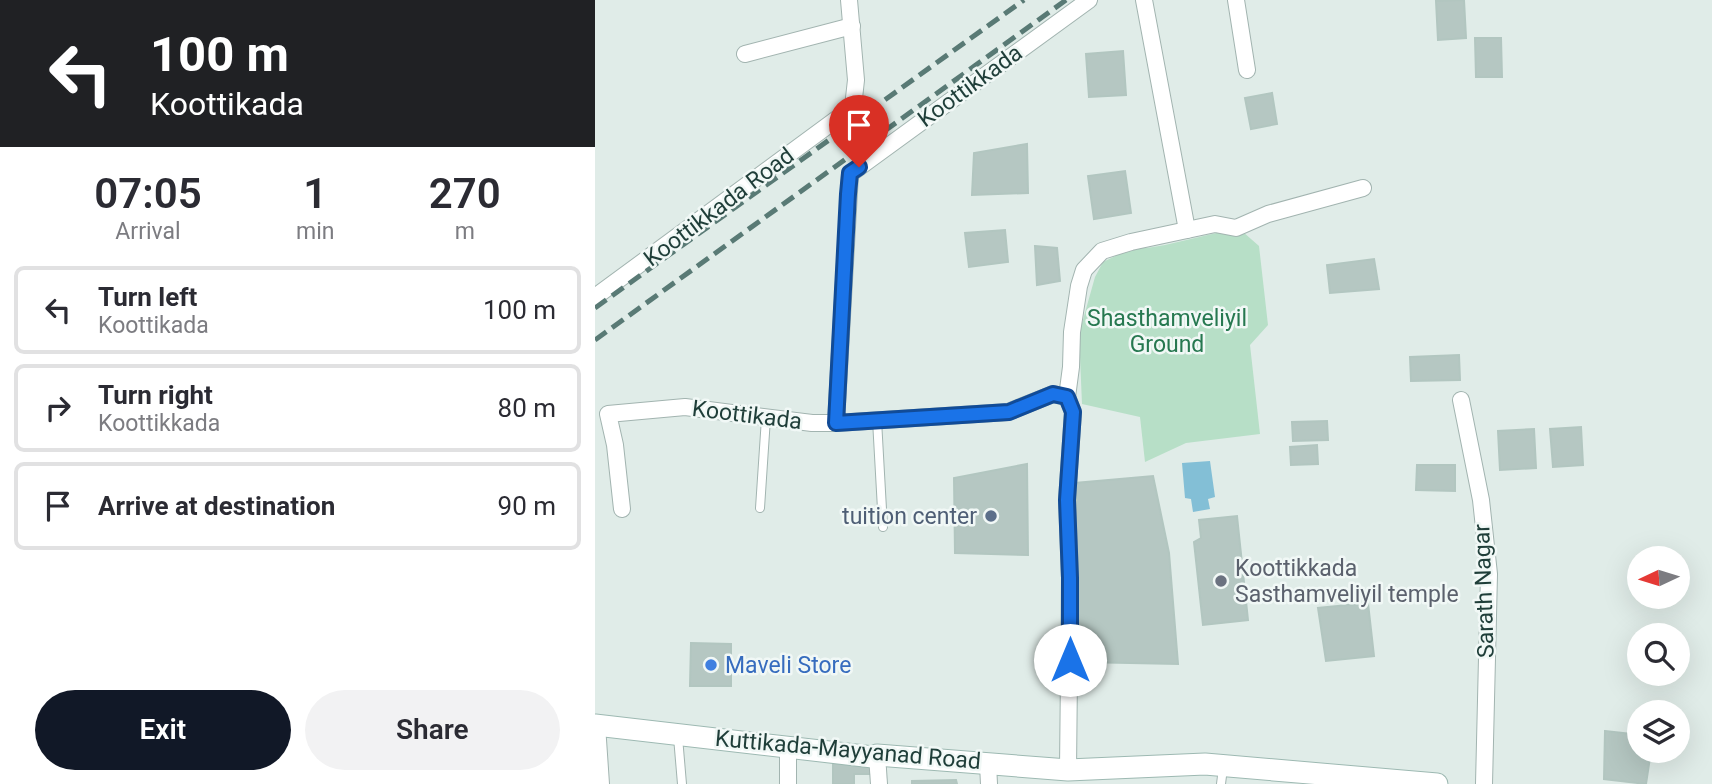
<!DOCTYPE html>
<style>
:root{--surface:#fff;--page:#f2f2f3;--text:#2b2b33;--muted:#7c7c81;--line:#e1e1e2;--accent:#111827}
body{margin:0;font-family:Roboto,sans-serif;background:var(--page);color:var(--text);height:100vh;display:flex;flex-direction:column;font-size:26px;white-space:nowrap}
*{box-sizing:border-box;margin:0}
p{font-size:23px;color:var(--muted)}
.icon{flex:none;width:38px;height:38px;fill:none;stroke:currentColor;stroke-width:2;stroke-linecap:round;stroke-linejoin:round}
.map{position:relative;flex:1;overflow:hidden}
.panel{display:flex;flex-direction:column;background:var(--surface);width:595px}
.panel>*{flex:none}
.guide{background:#202124;color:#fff;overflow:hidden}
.needle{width:46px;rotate:266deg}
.buttons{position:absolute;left:1032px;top:546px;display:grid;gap:14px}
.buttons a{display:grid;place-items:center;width:63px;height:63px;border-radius:50%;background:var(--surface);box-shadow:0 7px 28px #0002;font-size:35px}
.pin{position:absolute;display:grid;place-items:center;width:60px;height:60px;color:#fff;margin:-72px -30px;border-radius:50% 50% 50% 0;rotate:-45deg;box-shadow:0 0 7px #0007}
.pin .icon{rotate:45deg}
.me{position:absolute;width:77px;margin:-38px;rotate:0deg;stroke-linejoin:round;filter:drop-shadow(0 0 5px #0008)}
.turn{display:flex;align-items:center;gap:24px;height:147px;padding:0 35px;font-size:32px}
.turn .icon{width:91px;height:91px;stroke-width:2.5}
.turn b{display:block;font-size:49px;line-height:60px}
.eta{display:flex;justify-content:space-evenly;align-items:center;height:119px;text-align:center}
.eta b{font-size:42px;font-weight:600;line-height:49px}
.primary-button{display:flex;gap:14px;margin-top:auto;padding:14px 35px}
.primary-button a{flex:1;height:80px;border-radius:42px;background:var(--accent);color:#fff;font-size:28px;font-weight:600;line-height:80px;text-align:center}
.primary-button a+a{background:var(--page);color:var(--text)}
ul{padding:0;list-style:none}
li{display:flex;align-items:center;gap:21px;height:88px;margin:0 14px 10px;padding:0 21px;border:4px solid var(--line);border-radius:10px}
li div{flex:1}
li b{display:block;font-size:26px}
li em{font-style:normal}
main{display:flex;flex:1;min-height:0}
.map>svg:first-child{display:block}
.green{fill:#b7dfc7}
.water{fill:#83bfd6}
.building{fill:#b5c7c2;stroke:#b2c6c0;stroke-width:2}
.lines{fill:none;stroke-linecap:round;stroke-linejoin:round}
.lane-casing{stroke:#a2b4b0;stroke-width:10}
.street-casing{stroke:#a2b4b0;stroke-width:18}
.secondary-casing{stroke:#9db9b2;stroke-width:23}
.lane{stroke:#fff;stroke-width:8}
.street{stroke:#fff;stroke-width:16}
.secondary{stroke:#fff;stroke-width:21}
.rail{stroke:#597a75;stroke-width:5;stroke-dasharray:14 7;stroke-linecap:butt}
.route-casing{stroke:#114b97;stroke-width:18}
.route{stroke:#1a73e8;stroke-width:12}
.service-dot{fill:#5c6f8a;stroke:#f1f8f6;stroke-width:2.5}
.worship-dot{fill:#6b7280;stroke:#f1f8f6;stroke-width:2.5}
.shop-dot{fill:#3f7fe0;stroke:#f1f8f6;stroke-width:2.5}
.labels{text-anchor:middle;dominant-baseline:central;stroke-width:5;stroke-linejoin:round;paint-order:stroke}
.street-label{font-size:23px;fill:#1f3e39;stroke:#f1f8f6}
.park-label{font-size:23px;fill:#267850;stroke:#f1f8f6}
.service-label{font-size:23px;fill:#4e5e75;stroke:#f1f8f6;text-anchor:end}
.worship-label{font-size:23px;fill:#5b616d;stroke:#f1f8f6;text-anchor:start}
.shop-label{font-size:23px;fill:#366cbe;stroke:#f1f8f6;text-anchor:start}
</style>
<main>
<section class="panel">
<div class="guide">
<div class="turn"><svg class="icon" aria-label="left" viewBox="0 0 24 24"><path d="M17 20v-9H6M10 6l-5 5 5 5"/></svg><div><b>100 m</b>Koottikada</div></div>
</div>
<div class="eta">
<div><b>07:05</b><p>Arrival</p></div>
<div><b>1</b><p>min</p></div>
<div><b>270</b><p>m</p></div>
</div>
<ul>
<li><svg class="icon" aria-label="left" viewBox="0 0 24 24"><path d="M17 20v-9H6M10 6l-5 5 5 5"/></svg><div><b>Turn left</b><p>Koottikada</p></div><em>100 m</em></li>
<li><svg class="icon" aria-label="right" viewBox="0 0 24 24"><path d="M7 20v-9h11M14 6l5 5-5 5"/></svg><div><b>Turn right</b><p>Koottikkada</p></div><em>80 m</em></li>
<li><svg class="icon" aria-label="arrive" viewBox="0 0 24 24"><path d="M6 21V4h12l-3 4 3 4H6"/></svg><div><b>Arrive at destination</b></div><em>90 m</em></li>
</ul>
<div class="primary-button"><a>Exit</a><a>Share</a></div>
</section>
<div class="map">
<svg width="1117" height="784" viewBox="0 0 1117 784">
<rect width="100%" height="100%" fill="#e0ece8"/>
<polygon class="green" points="630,231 648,232 664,246 673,325 655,345 665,434 591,443 550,462 545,417 487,404 484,334 500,277 508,262 539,247 552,248 570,245"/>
<polygon class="water" points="615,461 620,497 613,499 615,509 598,512 596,499 590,498 587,463"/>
<g class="building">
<polygon points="869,0 871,38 843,40 841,1"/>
<polygon points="880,38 906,38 907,77 881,77"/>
<polygon points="528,51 531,95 494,97 491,54"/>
<polygon points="677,93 682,124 656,129 650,98"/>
<polygon points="432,144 433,193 377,195 379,153"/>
<polygon points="530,171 536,213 499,219 493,176"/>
<polygon points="410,230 413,262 374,267 370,233"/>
<polygon points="440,246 462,248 465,281 442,285"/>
<polygon points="779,259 784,289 735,293 732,265"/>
<polygon points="864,355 865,380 816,381 815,357"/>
<polygon points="732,421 733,440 698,441 697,422"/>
<polygon points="986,427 988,465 958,467 955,429"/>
<polygon points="939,429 941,468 905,470 903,431"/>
<polygon points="722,445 723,464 696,465 695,447"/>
<polygon points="432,464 433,555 360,553 359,478"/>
<polygon points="822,465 860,465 860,491 821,490"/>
<polygon points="558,476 574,553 583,664 486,662 480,613 478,520 480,483"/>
<polygon points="642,516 653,620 608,625 599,542 606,538 604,520"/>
<polygon points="773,603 779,656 731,661 723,608"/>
<polygon points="96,643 136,644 136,686 95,686"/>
<polygon points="1010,731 1045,735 1045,751 1056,751 1051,784 1009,779"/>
<polygon points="238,757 278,757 278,774 259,774 259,784 238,784"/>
<polygon points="361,780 362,784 317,784 317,781"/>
</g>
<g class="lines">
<g class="lane-casing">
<g id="lane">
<polyline points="282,420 288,527"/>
<polyline points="165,508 171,418"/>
<polyline points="83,737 87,784"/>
<polyline points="626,784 628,768"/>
</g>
</g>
<g class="street-casing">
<g id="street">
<polyline points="549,0 592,230"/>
<polyline points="641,0 652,70"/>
<polyline points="150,54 257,26"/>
<polyline points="0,297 258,107 261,80 254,0"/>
<polyline points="472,397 476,367 477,332 484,286 489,270 507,251 536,242 620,224 641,228 673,214 768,188"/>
<polyline points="866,400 886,500 894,574 889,784"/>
<polyline points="241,423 255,174 494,0"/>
<polyline points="27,509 20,445 13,414 90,407 217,423 241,423 413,412 458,394 472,397 478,412 472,500 475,578 473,770"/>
<polyline points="2,725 6,784"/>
<polyline points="193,747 193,784"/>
<polyline points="282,755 284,784"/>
<polyline points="393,764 394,784"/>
</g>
</g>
<g class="secondary-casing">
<polyline id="secondary" points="0,725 278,757 282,755 473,770 610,764 842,784"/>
</g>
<use href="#lane" class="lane"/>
<use href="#street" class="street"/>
<use href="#secondary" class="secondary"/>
<g class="rail">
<polyline points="0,308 429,0"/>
<polyline points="0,340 471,0"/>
</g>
</g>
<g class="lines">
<g class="route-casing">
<polyline id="route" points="264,167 255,173 253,194 241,423 414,412 458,394 472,397 478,412 472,500 475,578 475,660"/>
</g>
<use href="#route" class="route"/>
</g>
<circle class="service-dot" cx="396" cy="516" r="7"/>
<circle class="worship-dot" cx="626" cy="581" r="7"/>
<circle class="shop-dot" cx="116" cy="665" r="7"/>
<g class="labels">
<g class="street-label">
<text transform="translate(375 86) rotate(-36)">Koottikkada</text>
<text transform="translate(124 207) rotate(-37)">Koottikkada Road</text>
<text transform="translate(152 415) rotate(7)">Koottikada</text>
<text transform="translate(889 591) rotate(-92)">Sarath Nagar</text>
<text transform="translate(253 750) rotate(5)">Kuttikada-Mayyanad Road</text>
</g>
<g class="park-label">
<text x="572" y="318">Shasthamveliyil<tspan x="572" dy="26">Ground</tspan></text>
</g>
<g class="service-label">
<text x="382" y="516">tuition center</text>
</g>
<g class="worship-label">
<text x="640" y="568">Koottikkada<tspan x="640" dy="26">Sasthamveliyil temple</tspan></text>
</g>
<g class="shop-label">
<text x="130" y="665">Maveli Store</text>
</g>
</g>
</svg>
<div class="buttons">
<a><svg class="needle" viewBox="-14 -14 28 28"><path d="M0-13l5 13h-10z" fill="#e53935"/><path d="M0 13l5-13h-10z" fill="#7c7c81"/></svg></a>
<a><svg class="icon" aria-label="search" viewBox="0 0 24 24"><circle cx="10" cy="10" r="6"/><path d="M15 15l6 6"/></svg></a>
<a><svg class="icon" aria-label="layers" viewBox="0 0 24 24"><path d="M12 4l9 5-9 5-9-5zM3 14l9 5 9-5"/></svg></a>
</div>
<div class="pin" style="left:264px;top:167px;background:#d93025"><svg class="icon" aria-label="arrive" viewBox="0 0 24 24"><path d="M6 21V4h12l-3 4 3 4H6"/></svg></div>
<svg class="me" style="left:475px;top:660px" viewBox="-20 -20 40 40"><circle r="19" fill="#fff"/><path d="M0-13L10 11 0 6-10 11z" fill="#1a73e8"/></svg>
</div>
</main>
